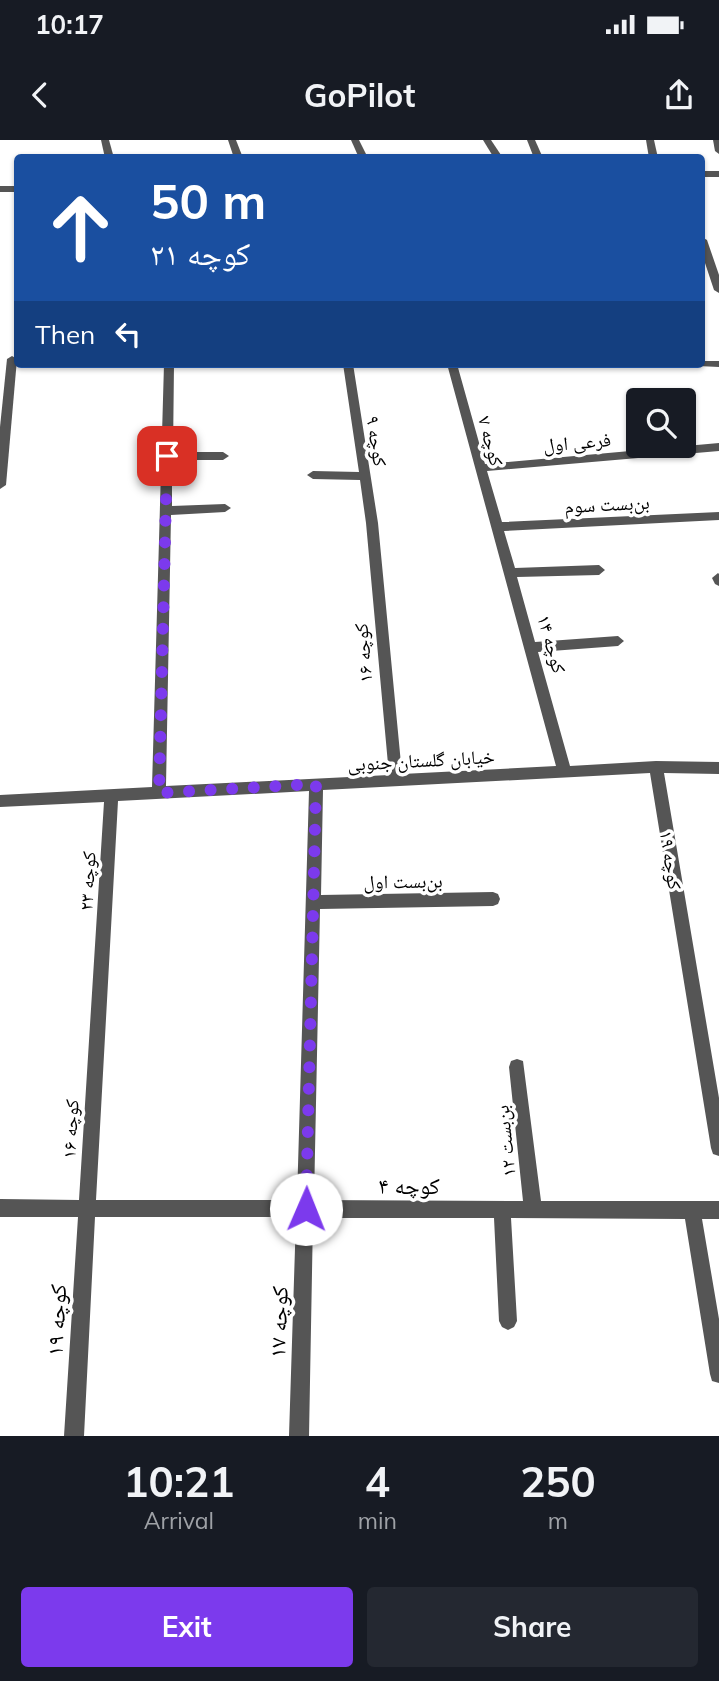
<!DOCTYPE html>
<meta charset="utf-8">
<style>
:root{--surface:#171b24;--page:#242831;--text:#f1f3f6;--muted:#9ea1a6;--accent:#7c3aed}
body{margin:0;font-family:Mulish,"Noto Naskh Arabic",sans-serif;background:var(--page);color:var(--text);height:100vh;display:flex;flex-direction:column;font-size:26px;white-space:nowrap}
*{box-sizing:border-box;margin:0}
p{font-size:23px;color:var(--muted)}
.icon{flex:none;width:38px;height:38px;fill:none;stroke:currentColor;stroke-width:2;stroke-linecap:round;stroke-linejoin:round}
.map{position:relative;height:1296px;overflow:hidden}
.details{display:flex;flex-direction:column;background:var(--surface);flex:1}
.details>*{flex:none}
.banner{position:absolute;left:14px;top:14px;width:691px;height:214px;border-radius:7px;box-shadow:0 2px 5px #0004;background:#1a4fa0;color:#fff;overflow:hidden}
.controls{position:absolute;left:626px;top:248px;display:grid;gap:14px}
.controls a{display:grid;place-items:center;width:70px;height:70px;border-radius:7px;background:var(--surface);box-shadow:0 2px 5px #0004;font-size:35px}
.pin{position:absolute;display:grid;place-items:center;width:60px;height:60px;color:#fff;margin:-30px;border-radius:14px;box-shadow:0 4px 10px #0006}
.me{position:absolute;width:77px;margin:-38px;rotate:1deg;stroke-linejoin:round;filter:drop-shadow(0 0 5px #0008)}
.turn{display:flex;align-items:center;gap:24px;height:147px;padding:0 21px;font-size:32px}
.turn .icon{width:91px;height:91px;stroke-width:2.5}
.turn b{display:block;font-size:49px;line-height:60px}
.then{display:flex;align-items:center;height:66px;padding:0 21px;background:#0003;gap:14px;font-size:26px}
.eta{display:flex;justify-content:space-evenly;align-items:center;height:119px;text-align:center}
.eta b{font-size:42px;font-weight:700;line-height:49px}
.action{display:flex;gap:14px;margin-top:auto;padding:14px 21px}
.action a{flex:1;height:80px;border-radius:7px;background:var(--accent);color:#fff;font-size:28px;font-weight:700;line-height:80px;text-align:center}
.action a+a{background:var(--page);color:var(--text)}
.status{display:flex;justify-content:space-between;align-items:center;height:49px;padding:0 35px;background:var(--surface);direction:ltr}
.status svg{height:19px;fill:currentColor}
header{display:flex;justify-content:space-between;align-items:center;height:91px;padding:0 21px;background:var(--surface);font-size:32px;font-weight:700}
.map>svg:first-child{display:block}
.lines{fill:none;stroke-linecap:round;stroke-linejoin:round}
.street{fill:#555;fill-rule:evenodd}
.route{stroke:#7c3aed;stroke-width:12;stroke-dasharray:0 21.6}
.labels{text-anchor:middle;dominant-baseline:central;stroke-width:7;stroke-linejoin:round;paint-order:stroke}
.street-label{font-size:19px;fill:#000;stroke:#fff}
.near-street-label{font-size:23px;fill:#000;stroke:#fff}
</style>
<div class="status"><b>10:17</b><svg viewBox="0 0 49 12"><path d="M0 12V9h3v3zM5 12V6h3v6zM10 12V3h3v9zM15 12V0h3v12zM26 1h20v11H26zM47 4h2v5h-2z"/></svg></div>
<header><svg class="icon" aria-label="back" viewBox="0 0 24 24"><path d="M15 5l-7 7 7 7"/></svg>GoPilot<svg class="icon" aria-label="share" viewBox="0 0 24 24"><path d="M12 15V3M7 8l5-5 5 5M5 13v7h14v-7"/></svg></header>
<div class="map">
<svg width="719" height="1296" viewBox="0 0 719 1296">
<rect width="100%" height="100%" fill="#fff"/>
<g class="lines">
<g class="street">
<polygon points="101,0 109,0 114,18 105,18"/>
<polygon points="228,0 236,0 243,18 234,18"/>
<polygon points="351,0 359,0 368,18 359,18"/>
<polygon points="483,0 491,0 503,18 494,18"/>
<polygon points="527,0 535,0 543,18 534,18"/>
<polygon points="646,0 654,0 658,18 649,18"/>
<polygon points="713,0 719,0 719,14 715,11"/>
<rect x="702" y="31" width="17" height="6"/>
<rect x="0" y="46" width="18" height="6"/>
<polygon points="702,97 707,100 719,135 719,153 714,150 702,114"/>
<polygon points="12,216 17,219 6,345 0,349 0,287 7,219"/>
<polygon points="702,221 719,221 719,227 698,226 697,224 702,224"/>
<path d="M 164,224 L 174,224 L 173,312 L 223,312 L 229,316 L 223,320 L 172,320 L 172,366 L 225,364 L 231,368 L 225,372 L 171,375 L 166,646 L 389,635 L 366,383 L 360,340 L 313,339 L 307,335 L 313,331 L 359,332 L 343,224 L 353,224 L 378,383 L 402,634 L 556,626 L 447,224 L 457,224 L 485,324 L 719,303 L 719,311 L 487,331 L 502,382 L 719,372 L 719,380 L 504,391 L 515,428 L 599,425 L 605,430 L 599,435 L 517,437 L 535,502 L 618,496 L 624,501 L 618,506 L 538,512 L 570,626 L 656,621 L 719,622 L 719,634 L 664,633 L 719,958 L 719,1016 L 713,1014 L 711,1008 L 650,633 L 323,650 L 321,755 L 493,752 L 498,754 L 500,759 L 498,764 L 493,766 L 320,769 L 314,1060 L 523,1061 L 509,927 L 511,921 L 517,919 L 523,921 L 541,1061 L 719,1061 L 719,1079 L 702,1079 L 719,1179 L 719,1243 L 712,1241 L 710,1234 L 685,1079 L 511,1078 L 517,1181 L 514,1187 L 508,1190 L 502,1187 L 499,1181 L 494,1078 L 313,1078 L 309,1296 L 289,1296 L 296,1077 L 95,1077 L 84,1296 L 64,1296 L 78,1077 L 0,1077 L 0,1059 L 79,1060 L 104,662 L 0,667 L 0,655 L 152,647 ZM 309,651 L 297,1060 L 96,1060 L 118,661 Z"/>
<polygon points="718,433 719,434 719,446 715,444 712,438"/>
</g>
</g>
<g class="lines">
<polyline class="route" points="167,316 159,653 316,644 306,1069"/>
</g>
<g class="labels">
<g class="street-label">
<text transform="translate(377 301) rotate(81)">کوچه ۹</text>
<text transform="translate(491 301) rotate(75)">کوچه ۷</text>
<text transform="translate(577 302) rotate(-5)">فرعی اول</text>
<text transform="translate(607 364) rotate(-3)">بن‌بست سوم</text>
<text transform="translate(552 504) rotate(74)">کوچه ۱۴</text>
<text transform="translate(363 513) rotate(-95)">کوچه ۱۶</text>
<text transform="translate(421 620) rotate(-3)">خیابان گلستان جنوبی</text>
<text transform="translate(671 720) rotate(81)">کوچه ۱۹</text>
<text transform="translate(87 741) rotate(-87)">کوچه ۲۳</text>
<text transform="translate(403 741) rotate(-1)">بن‌بست اول</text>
<text transform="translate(70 989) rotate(-87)">کوچه ۱۶</text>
<text transform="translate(505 1001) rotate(-96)">بن‌بست ۱۲</text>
</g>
<g class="near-street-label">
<text x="409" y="1045">کوچه ۴</text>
<text transform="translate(56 1180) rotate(-87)">کوچه ۱۹</text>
<text transform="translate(278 1182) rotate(-88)">کوچه ۱۷</text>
</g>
</g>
</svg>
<div class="controls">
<a><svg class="icon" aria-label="search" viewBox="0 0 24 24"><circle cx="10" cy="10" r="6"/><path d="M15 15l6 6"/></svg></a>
</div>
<div class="pin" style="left:167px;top:316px;background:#d93025"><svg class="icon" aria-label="arrive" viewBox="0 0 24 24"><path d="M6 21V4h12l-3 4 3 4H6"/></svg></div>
<svg class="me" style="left:306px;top:1069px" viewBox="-20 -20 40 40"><circle r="19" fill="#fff"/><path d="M0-13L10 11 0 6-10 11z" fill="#7c3aed"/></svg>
<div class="banner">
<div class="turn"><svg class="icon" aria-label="ahead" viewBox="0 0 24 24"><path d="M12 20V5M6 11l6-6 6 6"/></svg><div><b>50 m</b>کوچه ۲۱</div></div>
<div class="then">Then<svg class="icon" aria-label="left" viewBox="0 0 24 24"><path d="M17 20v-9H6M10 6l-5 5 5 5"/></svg></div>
</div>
</div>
<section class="details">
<div class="eta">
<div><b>10:21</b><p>Arrival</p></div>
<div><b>4</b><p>min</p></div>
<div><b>250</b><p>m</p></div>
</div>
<div class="action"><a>Exit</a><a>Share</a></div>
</section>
